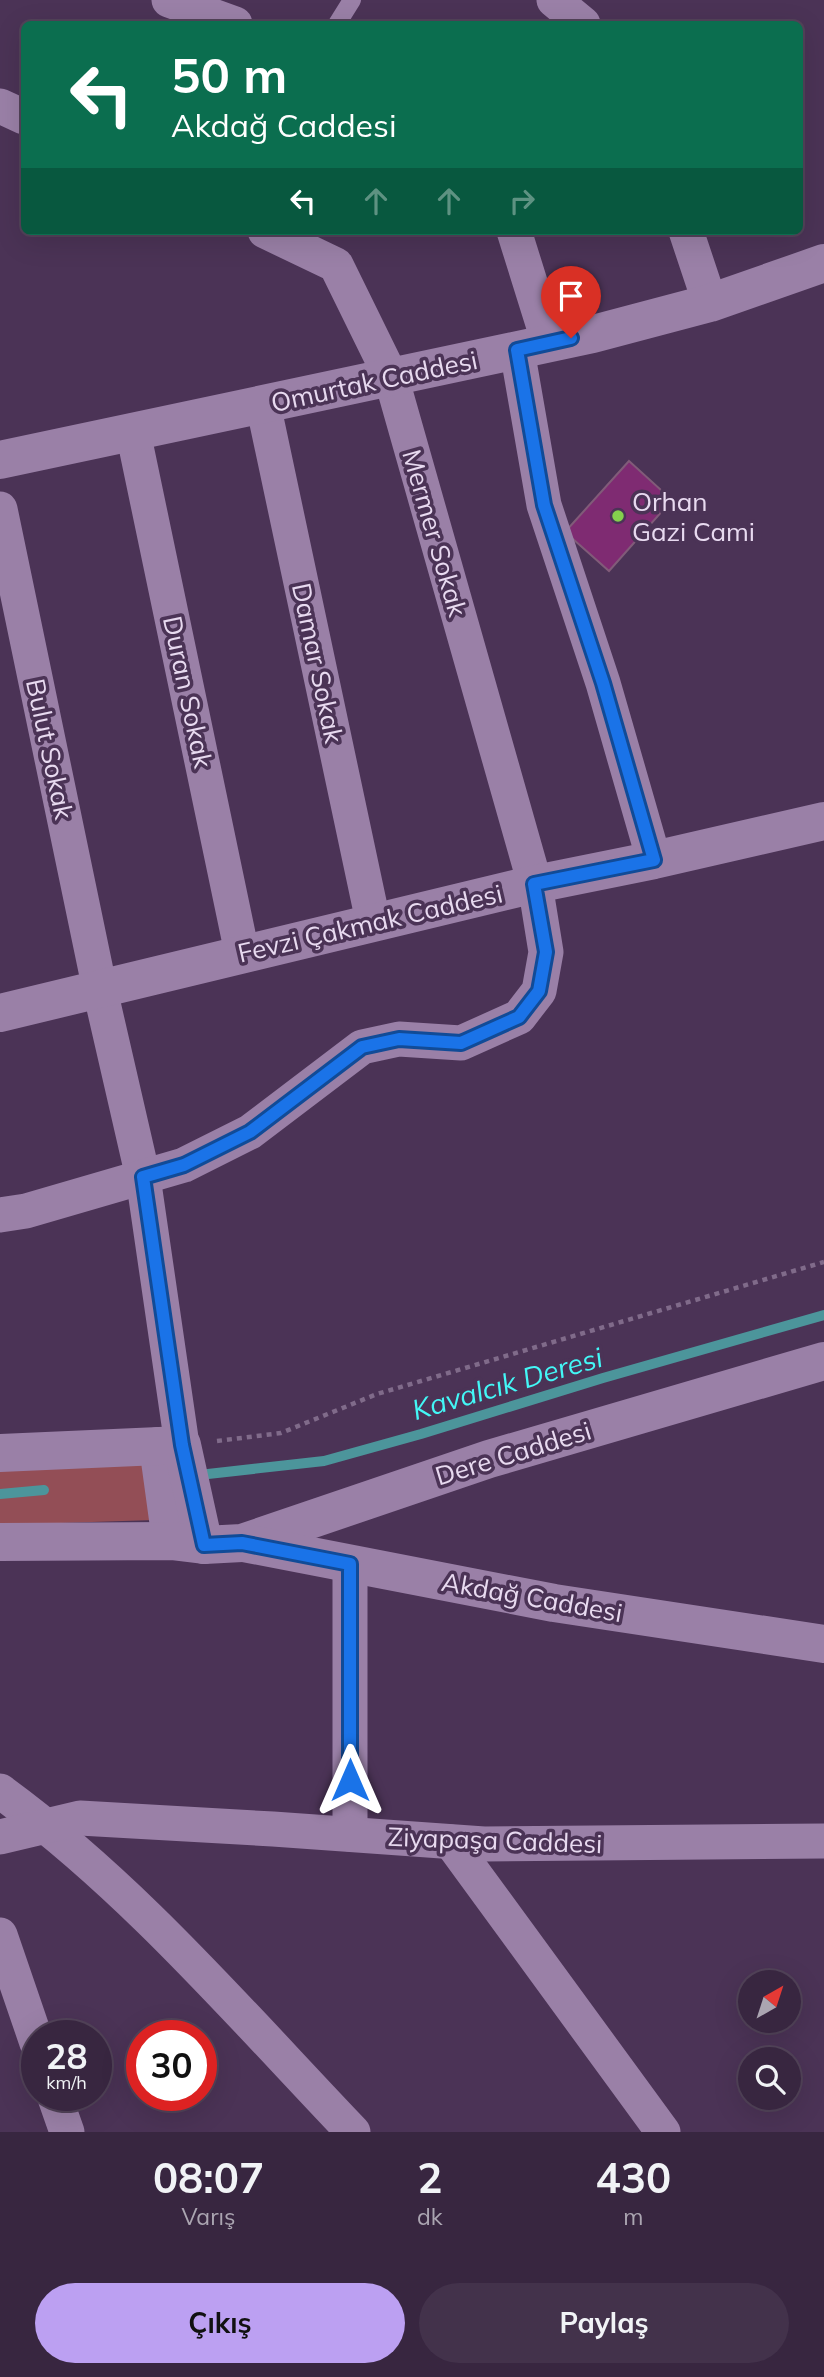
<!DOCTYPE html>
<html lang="tr">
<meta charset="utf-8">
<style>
:root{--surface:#382640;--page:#43324b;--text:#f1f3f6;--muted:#aba5b1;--line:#524359;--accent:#bca0f2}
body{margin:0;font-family:Mulish,sans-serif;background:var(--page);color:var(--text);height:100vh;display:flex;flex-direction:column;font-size:26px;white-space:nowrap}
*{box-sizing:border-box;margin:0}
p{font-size:23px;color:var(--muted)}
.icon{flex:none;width:38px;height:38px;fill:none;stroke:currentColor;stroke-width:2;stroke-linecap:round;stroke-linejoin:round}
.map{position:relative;height:2132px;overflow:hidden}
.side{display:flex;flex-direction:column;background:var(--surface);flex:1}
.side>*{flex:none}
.guide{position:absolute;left:21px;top:21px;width:782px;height:214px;border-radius:10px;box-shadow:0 7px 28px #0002,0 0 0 2px var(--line);background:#0b6e4f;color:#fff;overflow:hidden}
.needle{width:46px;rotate:39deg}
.tools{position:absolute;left:738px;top:1970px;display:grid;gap:14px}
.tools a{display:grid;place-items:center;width:63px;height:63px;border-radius:50%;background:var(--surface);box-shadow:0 7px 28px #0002,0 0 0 2px var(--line);font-size:35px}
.speed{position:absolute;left:21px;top:2020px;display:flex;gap:14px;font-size:35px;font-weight:700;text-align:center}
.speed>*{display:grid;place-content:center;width:91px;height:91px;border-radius:50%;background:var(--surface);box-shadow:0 7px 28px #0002,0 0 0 2px var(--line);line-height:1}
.speed small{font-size:18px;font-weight:400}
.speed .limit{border:10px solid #d22;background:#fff;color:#111}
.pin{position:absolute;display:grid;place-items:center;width:60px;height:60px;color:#fff;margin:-72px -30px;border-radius:50% 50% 50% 0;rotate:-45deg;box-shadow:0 0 7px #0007}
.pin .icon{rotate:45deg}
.me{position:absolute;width:77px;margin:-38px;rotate:0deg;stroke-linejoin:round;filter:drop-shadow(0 0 5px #0008)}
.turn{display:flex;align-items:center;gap:24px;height:147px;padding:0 35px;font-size:32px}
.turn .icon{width:91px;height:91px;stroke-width:2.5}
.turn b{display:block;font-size:49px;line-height:60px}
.lanes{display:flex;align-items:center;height:66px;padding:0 35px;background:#0003;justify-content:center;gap:35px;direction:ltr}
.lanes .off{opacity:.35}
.eta{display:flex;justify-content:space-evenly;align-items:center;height:119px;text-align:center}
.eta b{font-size:42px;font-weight:700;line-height:49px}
.action{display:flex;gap:14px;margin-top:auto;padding:14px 35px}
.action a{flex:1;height:80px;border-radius:42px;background:var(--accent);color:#111;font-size:28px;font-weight:700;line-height:80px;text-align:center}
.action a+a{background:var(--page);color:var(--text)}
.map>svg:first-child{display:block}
.green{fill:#934e56}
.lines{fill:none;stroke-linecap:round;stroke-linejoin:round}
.stream{stroke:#4c959b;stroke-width:10}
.building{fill:#7f2b72;stroke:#815b79;stroke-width:2}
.path{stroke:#806b8a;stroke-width:4.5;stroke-dasharray:5 5;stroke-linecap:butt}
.service{stroke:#9a80a7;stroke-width:18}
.minor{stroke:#9a80a7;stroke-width:35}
.tertiary{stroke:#9a80a7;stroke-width:38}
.route-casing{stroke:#114b97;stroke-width:18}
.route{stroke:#1a73e8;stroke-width:12}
.poi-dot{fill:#84cf4d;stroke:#4b3356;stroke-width:2.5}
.labels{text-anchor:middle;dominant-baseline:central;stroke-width:7;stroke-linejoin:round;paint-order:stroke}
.street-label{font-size:26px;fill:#e8daf0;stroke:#4b3356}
.poi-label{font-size:26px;fill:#e8daf0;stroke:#4b3356;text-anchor:start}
.water-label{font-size:28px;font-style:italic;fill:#43f7f6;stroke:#4b3356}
</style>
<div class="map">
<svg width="824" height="2132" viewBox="0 0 824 2132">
<rect width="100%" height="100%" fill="#4b3356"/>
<polygon class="green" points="152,1464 154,1520 0,1525 0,1469"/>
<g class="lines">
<g class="stream">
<polyline points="199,1475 324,1461 421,1434 603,1378 824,1315"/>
<polyline points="0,1494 44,1490"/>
</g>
</g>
<polygon class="building" points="629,461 672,500 609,571 565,532"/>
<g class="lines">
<polyline class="path" points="217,1441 281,1433 377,1394 824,1262"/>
<polyline class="service" points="337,24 352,0"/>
<g class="minor">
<polyline points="169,0 235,24"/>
<polyline points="554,0 583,24"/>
<polyline points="0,106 24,117"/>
<polyline points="514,231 549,343"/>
<polyline points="686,231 710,303"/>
<polyline points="517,350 544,505 603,683 654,860"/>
<polyline points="263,404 373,921"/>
<polyline points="133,432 242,953"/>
<polyline points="0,509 100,990 143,1177 182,1445"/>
<polyline points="0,1215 26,1211 184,1165 250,1132 362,1047 399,1039 461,1043 519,1017 539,991 546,952 535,884 391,377 336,265 265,231"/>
<polyline points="350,1564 350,1834"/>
<path d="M 0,1791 C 132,1887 241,2015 353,2132"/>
<polyline points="0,1837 80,1818 273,1829 484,1844 824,1841"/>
<polyline points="451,1842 663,2132"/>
<polyline points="0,1935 37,2043"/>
<polyline points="54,2095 67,2132"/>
</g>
<g class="tertiary">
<polyline points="0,460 593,334 710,303 824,263"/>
<polyline points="0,1013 535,884 654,860 824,821"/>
<polyline points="158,1446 171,1541"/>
<polyline points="0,1453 182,1445 204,1545"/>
<polyline points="0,1542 171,1541 204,1545 242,1543 489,1459 824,1361"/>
<polyline points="244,1543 554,1603 824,1644"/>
</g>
</g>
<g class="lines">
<g class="route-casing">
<polyline id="route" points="350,1780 350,1564 242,1543 204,1545 182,1445 143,1177 184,1165 250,1132 362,1047 399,1039 461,1043 519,1017 539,991 546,952 534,884 654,860 603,683 544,505 517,350 571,338"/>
</g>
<use href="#route" class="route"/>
</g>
<circle class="poi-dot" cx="618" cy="516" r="7"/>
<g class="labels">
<g class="street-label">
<text transform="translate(374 381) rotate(-12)">Omurtak Caddesi</text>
<text transform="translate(435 533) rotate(74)">Mermer Sokak</text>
<text transform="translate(318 663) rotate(78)">Damar Sokak</text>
<text transform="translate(188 692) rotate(78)">Duran Sokak</text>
<text transform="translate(50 749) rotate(78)">Bulut Sokak</text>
<text transform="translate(370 923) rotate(-13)">Fevzi Çakmak Caddesi</text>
<text transform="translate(513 1453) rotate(-17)">Dere Caddesi</text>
<text transform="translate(532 1597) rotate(10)">Akdağ Caddesi</text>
<text transform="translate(495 1840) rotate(2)">Ziyapaşa Caddesi</text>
</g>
<g class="poi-label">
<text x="632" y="501">Orhan<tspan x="632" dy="30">Gazi Cami</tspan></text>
</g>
<g class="water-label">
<text transform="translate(507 1383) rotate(-16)">Kavalcık Deresi</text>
</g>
</g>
</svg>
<div class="tools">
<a><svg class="needle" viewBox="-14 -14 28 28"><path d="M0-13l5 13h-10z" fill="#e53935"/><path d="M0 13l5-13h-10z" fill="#aba5b1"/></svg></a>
<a><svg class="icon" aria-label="search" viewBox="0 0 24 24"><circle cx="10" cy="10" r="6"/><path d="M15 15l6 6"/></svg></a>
</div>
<div class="speed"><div>28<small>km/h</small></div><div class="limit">30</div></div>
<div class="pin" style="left:571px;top:338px;background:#d93025"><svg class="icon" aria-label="arrive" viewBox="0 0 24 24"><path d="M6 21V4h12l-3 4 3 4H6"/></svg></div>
<svg class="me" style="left:350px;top:1780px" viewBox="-20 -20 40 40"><path d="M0-17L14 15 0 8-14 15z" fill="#1a73e8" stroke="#fff" stroke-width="4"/></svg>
<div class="guide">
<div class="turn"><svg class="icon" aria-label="left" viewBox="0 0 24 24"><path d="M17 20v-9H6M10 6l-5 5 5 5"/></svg><div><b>50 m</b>Akdağ Caddesi</div></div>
<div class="lanes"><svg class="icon" aria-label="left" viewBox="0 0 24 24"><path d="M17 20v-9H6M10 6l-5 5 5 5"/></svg><svg class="icon off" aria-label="ahead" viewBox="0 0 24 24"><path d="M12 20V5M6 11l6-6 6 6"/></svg><svg class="icon off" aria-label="ahead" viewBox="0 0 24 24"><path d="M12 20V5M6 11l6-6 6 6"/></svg><svg class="icon off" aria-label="right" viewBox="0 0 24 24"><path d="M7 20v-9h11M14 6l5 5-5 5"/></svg></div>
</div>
</div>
<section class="side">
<div class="eta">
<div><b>08:07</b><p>Varış</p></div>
<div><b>2</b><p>dk</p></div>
<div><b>430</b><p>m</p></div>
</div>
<div class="action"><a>Çıkış</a><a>Paylaş</a></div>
</section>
